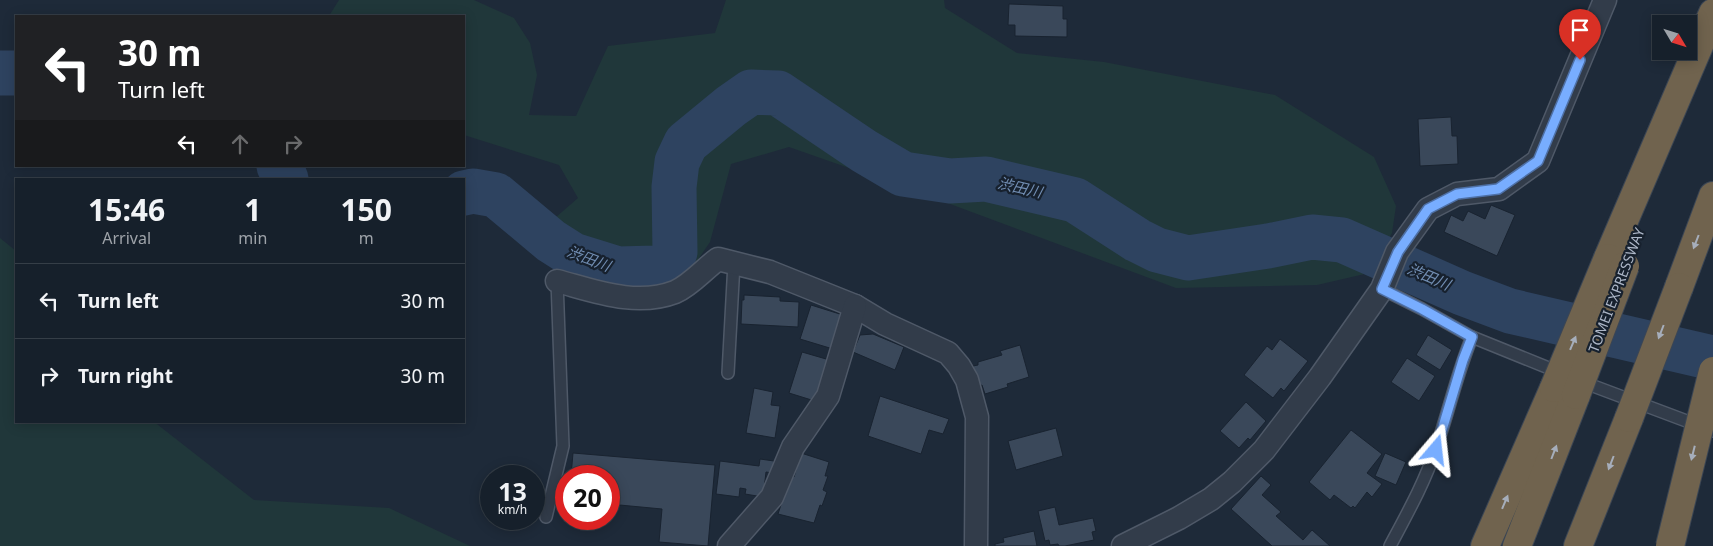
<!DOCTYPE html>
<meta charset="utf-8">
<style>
:root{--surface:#16202b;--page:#1f2833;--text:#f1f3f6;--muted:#9ea3a9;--line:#353e47}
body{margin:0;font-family:"Noto Sans","Noto Sans JP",sans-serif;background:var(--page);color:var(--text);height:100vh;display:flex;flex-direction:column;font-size:19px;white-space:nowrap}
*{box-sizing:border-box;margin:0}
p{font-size:16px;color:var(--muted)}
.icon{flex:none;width:28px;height:28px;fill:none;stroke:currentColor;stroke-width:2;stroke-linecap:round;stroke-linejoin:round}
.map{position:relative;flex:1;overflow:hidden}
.side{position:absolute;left:15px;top:178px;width:450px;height:245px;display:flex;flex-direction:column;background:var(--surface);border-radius:0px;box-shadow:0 2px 12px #0003,0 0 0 1px var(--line)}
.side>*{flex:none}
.banner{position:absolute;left:15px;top:15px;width:450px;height:152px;border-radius:0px;box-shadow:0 2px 12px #0003,0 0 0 1px var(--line);background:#202124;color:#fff;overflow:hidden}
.needle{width:32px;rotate:128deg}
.buttons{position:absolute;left:1652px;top:15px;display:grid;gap:10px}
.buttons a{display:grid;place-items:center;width:45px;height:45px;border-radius:0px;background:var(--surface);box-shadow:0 2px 12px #0003,0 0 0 1px var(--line);font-size:25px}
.speed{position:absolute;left:480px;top:465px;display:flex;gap:10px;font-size:25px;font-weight:700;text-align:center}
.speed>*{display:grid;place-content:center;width:65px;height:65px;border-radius:50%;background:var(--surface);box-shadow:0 2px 12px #0003,0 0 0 1px var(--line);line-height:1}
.speed small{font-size:12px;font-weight:400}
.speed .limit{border:8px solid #d22;background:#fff;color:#111}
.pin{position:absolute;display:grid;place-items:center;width:42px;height:42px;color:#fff;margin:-51px -21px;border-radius:50% 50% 50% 0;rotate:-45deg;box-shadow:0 0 5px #0007}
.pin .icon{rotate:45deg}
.me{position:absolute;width:55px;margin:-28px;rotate:17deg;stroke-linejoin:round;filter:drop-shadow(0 0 4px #0008)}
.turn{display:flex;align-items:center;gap:18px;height:105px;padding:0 20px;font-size:22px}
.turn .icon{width:65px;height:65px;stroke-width:2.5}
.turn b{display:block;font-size:35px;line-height:42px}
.lanes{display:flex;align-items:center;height:48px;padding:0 20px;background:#0003;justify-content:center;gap:25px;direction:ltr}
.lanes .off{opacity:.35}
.eta{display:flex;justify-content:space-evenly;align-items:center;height:85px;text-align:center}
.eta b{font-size:30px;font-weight:700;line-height:35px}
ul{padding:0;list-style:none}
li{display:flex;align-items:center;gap:15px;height:75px;padding:0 20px;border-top:1px solid var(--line)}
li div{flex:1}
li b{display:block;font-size:19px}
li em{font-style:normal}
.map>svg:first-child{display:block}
.green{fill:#20373a}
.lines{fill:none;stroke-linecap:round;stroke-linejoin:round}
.river{stroke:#2e4360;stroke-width:45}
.building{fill:#3a485a;stroke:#192330}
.service-casing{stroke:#4f5968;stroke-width:14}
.minor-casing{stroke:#4f5968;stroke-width:25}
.motorway-casing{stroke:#3c4654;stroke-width:30}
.service{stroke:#323c4a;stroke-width:11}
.minor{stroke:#323c4a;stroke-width:22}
.motorway{stroke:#70634e;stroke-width:28}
.motorway-bridge-casing{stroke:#3c4654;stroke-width:30;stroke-linecap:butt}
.motorway-bridge{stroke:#70634e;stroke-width:28}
.oneway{fill:#a6aebb}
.route-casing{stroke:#4e70a6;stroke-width:12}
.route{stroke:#78adff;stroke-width:9}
.labels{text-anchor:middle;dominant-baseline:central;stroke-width:4.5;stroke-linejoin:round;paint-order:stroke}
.street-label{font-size:14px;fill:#acb6c7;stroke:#17212e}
.water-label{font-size:15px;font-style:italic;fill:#718db2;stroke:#17212e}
</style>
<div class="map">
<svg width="1713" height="546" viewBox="0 0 1713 546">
<rect width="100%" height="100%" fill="#1e2a39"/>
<g class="green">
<polygon points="339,0 474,0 514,18 530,43 537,75 529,115 576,116 608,46 715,33 726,0 944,0 945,8 1017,53 1104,62 1275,95 1374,157 1396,206 1392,233 1369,273 1317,285 1176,288 926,195 789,147 731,164 710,242 686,277 647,289 598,281 566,267 555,218 578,198 559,165 464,135 464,16 329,16"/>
<polygon points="0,238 16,251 16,421 153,421 254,500 389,508 470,546 0,546"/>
</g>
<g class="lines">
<g class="river">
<polyline points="0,73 16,73"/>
<polyline points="279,166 286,179"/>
<polyline points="464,193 473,191 496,195 551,241 573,255 618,269 655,268 669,265 675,252 674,187 677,162 686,143 731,106 751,92 778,93 864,151 903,174 950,181 986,179 1075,200 1137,240 1157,250 1188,258 1268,246 1312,237 1342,240 1462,293 1510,311 1713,358"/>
</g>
</g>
<g class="building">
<polygon points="1009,4 1063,6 1063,19 1067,19 1067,37 1015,36 1015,25 1008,25"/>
<polygon points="1451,117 1452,136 1457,136 1458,164 1420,166 1418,119"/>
<polygon points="1491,205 1515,215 1497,256 1444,232 1451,215 1463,221 1468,211 1485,219"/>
<polygon points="744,295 780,297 780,301 799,302 798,327 741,324 742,300 744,300"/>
<polygon points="811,305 843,315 833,349 800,339"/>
<polygon points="873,334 904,347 895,370 853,352 860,335"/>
<polygon points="1428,335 1452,350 1440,370 1416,355"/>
<polygon points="1280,339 1308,361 1284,391 1281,388 1273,398 1244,375 1267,346 1272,350"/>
<polygon points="1020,345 1029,377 1007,384 1008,387 985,394 982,385 979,386 973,366 978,365 978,362 1002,355 1000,351"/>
<polygon points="802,352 833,361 818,402 789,393"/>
<polygon points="1407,358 1435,376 1419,401 1391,382"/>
<polygon points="754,388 773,392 771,405 780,406 775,438 746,433"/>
<polygon points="880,396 949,419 943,434 929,430 921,454 868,436"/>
<polygon points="1246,402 1266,421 1250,440 1248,438 1239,448 1220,431"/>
<polygon points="1056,428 1063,456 1016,470 1008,441"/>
<polygon points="1351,430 1382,454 1367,473 1382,484 1372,497 1367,492 1355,508 1353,506 1351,508 1334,495 1330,500 1309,482"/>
<polygon points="573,453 715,465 708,546 659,542 662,509 609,504 609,476 571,476"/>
<polygon points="801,453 829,462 825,476 828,476 823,490 827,492 822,506 820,505 814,523 778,514 787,486 788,475 794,477"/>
<polygon points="1385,453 1406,462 1396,485 1375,476"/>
<polygon points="760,459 774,461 773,473 766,472 763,497 745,494 746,489 740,488 739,497 716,494 720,461 759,466"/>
<polygon points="1261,476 1271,485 1262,495 1281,512 1276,516 1303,540 1312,530 1330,546 1272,546 1231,509"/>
<polygon points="1055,507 1059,525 1093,518 1096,531 1092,532 1094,540 1065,546 1059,546 1058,544 1050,545 1049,540 1045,541 1038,511"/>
<polygon points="1034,531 1037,546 995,546 995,544 1004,542 1003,538"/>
</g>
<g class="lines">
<g class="service-casing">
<g id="service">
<polyline points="1382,289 1422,309 1472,337 1561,373"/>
<polyline points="728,373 734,263"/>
<polyline points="1580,381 1713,431"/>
<polyline points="546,517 563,446 557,281"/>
<path d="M 1390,546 C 1407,514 1425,482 1436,448 C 1449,411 1457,373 1472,337"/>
</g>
</g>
<g class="minor-casing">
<g id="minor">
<path d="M 557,281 C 595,291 636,307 675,292 C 691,285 704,269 718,259 L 770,272 L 855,306 L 885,324 L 948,353 L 959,366 L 967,380 L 977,417 L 976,546"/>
<polyline points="729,546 772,497 793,447 828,396 855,306"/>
<polyline points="1123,546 1179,518 1211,499 1232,482 1264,450 1320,377 1382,289 1397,252 1428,209 1457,194 1499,189 1538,161 1605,0"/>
</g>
</g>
<g class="motorway-casing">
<g id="motorway">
<polyline points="1608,258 1713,13"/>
<polyline points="1679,287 1713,196"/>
<polyline points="1485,546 1554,388"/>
<polyline points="1517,546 1576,395"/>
<polyline points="1578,546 1629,418"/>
</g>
</g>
<use href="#service" class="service"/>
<use href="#minor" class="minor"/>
<use href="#motorway" class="motorway"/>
<g class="motorway-bridge-casing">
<g id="motorway-bridge">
<polyline points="1554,388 1608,258"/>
<polyline points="1576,395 1625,266"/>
<polyline points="1629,418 1679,287"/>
<polyline points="1670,546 1713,371"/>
</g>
</g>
<use href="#motorway-bridge" class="motorway-bridge"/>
</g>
<defs><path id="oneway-solid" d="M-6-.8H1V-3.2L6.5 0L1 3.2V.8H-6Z" transform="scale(1.25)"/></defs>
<g class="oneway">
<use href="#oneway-solid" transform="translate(1696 242) rotate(111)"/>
<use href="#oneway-solid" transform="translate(1661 332) rotate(111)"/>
<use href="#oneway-solid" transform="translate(1573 343) rotate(-67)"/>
<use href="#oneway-solid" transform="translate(1554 452) rotate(-69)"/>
<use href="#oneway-solid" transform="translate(1693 453) rotate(104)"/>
<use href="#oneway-solid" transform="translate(1611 463) rotate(111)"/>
<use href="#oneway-solid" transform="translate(1505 502) rotate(-67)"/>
</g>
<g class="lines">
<g class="route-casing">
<polyline id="route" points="1436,450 1463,360 1472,337 1422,309 1382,289 1398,252 1428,209 1457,194 1498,189 1538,161 1580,60"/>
</g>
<use href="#route" class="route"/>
</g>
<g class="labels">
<g class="street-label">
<text transform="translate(1616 290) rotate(-69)">TOMEI EXPRESSWAY</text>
</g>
<g class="water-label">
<text transform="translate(1020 187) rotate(13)">渋田川</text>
<text transform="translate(589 258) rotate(21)">渋田川</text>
<text transform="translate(1429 276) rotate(23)">渋田川</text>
</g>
</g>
</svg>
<div class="buttons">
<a><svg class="needle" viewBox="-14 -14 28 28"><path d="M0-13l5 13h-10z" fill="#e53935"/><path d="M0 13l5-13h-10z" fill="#9ea3a9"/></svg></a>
</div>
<div class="speed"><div>13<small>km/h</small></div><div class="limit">20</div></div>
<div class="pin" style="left:1580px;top:60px;background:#d93025"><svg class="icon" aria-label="arrive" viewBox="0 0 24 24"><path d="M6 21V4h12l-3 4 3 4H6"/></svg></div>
<svg class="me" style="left:1436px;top:450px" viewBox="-20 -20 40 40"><path d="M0-17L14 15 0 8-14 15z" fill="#78adff" stroke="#fff" stroke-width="4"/></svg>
<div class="banner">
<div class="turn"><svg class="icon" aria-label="left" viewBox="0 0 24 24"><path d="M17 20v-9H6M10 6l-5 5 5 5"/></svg><div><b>30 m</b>Turn left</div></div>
<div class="lanes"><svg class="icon" aria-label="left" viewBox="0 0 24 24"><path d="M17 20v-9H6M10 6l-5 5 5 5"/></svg><svg class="icon off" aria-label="ahead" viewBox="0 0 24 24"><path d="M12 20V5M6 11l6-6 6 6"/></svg><svg class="icon off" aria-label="right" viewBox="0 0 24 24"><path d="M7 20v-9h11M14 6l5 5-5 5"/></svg></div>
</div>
<section class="side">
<div class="eta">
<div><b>15:46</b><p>Arrival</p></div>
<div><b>1</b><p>min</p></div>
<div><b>150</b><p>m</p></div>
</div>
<ul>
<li><svg class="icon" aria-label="left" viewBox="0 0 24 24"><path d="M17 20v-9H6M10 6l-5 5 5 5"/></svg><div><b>Turn left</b></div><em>30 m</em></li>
<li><svg class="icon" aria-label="right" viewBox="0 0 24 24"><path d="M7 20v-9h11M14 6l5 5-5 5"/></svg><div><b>Turn right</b></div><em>30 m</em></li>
</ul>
</section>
</div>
